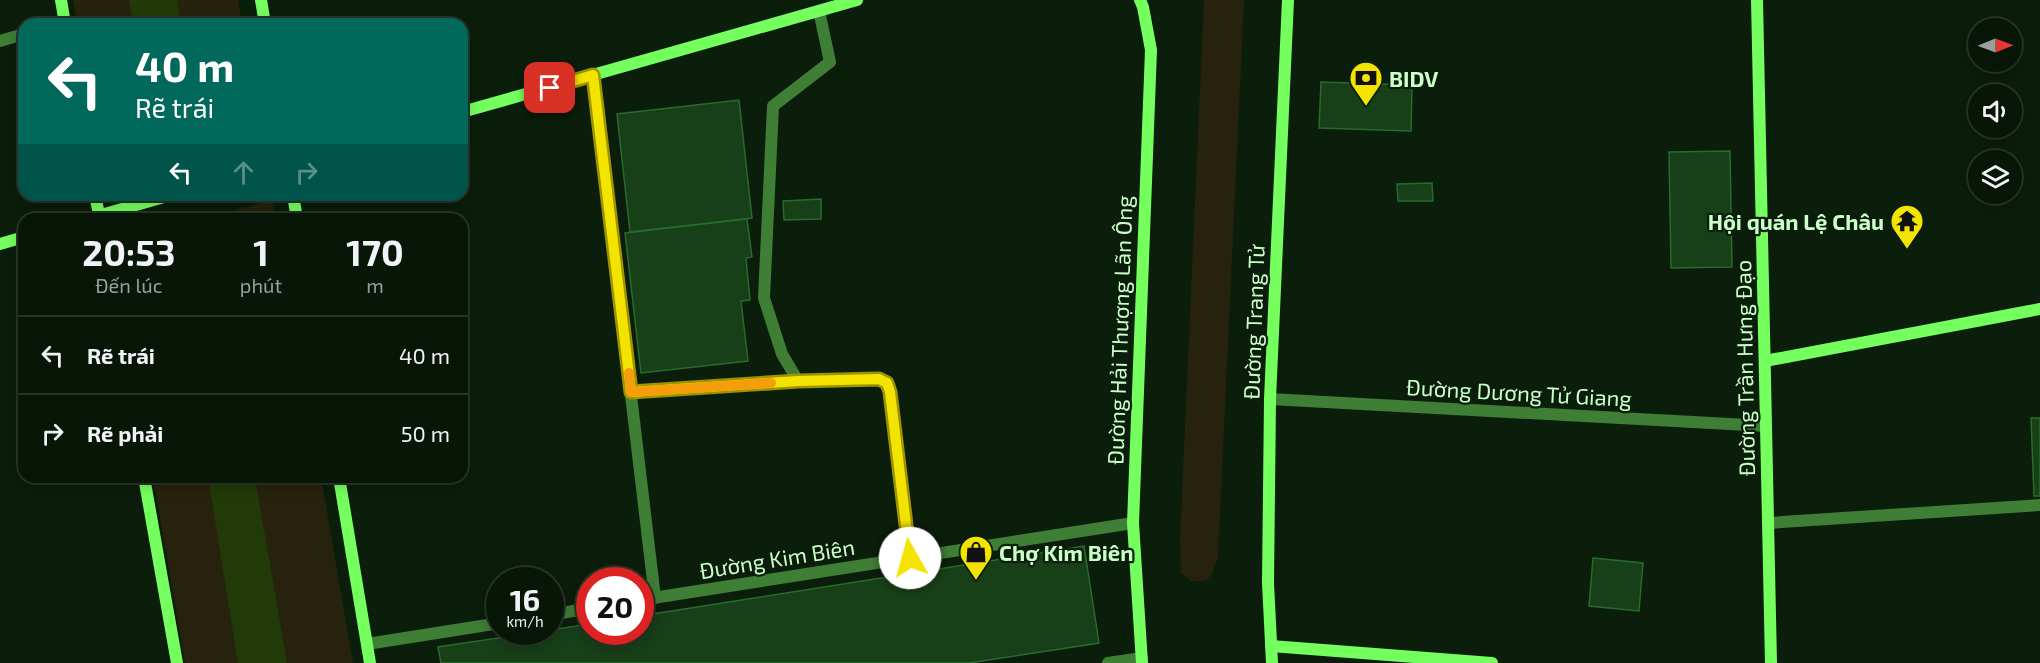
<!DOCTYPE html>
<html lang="vi">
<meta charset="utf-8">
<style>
:root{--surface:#081608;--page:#162316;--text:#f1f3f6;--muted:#989f9c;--line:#293529}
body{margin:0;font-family:"Exo 2",sans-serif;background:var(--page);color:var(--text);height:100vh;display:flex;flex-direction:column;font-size:22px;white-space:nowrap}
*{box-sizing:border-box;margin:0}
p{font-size:20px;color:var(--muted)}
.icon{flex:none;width:33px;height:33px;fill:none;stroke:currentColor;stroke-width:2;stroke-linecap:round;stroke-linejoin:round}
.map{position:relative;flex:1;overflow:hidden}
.sheet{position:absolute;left:18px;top:213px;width:450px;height:270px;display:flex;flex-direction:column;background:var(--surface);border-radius:18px;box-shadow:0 3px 15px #0003,0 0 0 2px var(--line)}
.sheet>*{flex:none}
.guide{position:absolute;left:18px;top:18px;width:450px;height:183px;border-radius:18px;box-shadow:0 3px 15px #0003,0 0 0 2px var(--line);background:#00695c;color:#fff;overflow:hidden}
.needle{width:39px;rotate:89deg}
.fabs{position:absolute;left:1968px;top:18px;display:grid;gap:12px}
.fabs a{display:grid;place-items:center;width:54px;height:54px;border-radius:50%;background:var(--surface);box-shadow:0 3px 15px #0003,0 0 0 2px var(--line);font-size:30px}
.speed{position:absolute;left:486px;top:567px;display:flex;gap:12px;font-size:30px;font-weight:700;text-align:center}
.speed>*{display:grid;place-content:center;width:78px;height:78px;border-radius:50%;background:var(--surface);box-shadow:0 3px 15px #0003,0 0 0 2px var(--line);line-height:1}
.speed small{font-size:15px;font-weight:400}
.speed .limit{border:9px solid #d22;background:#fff;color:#111}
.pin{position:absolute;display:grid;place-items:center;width:51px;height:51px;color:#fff;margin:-26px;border-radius:12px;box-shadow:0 3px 9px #0006}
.me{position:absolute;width:66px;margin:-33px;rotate:353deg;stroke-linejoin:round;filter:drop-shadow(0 0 4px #0008)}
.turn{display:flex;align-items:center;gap:21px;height:126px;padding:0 18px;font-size:27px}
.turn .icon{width:78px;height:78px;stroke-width:2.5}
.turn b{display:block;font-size:42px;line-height:51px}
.lanes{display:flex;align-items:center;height:57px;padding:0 18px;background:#0003;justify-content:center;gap:30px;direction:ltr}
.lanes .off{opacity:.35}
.eta{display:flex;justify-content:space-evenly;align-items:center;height:102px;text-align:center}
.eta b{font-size:36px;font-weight:700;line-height:42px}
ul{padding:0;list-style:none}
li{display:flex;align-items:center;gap:18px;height:78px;padding:0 18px;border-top:2px solid var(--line)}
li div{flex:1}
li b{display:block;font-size:22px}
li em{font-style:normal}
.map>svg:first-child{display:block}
.green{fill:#27220e}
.water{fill:#223a08}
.building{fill:#173f18;stroke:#286b2b;stroke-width:1.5}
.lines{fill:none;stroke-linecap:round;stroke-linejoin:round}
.lane{stroke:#3e7e35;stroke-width:12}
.street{stroke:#3e7e35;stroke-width:12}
.secondary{stroke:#75ff5f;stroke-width:12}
.route-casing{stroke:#9e9400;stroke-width:15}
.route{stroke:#f3e300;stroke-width:10}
.slow{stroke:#f59e0b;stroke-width:10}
.labels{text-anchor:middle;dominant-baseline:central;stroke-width:4.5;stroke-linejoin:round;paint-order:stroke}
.poi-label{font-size:22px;font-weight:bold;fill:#caffc8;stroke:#0b1d0b;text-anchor:start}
.street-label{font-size:22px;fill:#caffc8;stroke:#0b1d0b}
</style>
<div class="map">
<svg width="2040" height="663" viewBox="0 0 2040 663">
<rect width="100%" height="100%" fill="#0b1d0b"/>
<g class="green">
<polygon points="73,0 238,0 242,24 77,24"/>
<polygon points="1204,0 1244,0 1218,557 1212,574 1206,581 1191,581 1181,573 1180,539"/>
<polygon points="272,200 275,219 204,219"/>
<polygon points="153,477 321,477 353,663 185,663"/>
</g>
<g class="water">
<polygon points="129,0 177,0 181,24 133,24"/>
<polygon points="208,477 255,477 287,663 238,663"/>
</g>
<g class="building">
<polygon points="1321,82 1412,85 1411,131 1319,128"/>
<polygon points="739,100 752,218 630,232 617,114"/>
<polygon points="1730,151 1732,267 1671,268 1669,152"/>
<polygon points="1432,183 1433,201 1398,201 1397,184"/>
<polygon points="821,199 821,219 784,220 783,201"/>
<polygon points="747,219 752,257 746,258 750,300 741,301 748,361 641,373 625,233"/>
<polygon points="2031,418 2040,418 2040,496 2034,496"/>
<polygon points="1084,546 1099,643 969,663 441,663 438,647 539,632 550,632 550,630 590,624 590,632 640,632 640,616"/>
<polygon points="1593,558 1643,563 1639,611 1589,606"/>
</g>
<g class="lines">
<g class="lane">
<polyline points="819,11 830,62 773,106 764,298 782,354 798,381 880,379 887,383 890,392 910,558"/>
<polyline points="0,41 24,34"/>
<polyline points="593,75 655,598"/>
<polyline points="631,392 798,381"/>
</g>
<g class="street">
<polyline points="1270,399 1766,426"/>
<polyline points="1768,523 2040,505"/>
<polyline points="640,600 1133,523"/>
<polyline points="550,615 590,608"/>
<polyline points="367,644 500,623"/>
<polyline points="1108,663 1142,658"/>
</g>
<g class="secondary">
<polyline points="61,0 65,24"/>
<polyline points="261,0 265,24"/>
<polyline points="1140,0 1143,7 1151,50 1133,523 1142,663"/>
<polyline points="1757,0 1771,663"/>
<polyline points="462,112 857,0"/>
<polyline points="95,195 100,219"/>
<polyline points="293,195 297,219"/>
<polyline points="87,219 171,195"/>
<polyline points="0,244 24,237"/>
<polyline points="1765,361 2040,309"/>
<polyline points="144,477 177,663"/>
<polyline points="339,477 370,663"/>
<polyline points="1271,646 1492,663"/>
<polyline points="1272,663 1268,583 1270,399 1288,0"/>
</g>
</g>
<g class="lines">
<g class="route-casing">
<polyline id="route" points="550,88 593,75 631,392 798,381 879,379 887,383 890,392 910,558"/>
</g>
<use href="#route" class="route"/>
<polyline class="slow" points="629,373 631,392 771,383"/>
</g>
<defs>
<g id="bank-pin" transform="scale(1.725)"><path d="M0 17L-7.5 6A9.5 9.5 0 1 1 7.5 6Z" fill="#f3e300" stroke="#0b1d0b"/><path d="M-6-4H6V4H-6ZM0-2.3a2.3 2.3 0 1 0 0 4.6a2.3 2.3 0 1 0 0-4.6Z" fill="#111"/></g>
<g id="temple-pin" transform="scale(1.725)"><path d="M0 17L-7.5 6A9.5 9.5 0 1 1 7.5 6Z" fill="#f3e300" stroke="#0b1d0b"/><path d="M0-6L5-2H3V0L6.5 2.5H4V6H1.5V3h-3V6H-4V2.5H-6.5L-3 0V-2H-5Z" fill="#111"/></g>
<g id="shop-pin" transform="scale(1.725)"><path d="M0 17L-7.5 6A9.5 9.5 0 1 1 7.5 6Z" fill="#f3e300" stroke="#0b1d0b"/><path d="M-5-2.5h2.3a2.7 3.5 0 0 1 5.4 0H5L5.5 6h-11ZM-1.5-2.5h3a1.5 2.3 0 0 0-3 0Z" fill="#111"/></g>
</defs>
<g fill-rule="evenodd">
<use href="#bank-pin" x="1366" y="78"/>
<use href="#temple-pin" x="1907" y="221"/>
<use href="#shop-pin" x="976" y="552"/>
</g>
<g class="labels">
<g class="poi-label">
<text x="1389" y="78">BIDV</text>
<text x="1884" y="221" text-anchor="end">Hội quán Lệ Châu</text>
<text x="999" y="552">Chợ Kim Biên</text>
</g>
<g class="street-label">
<text transform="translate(1253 322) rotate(-88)">Đường Trang Tử</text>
<text transform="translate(1119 330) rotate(-88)">Đường Hải Thượng Lãn Ông</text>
<text transform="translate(1744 368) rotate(-91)">Đường Trần Hưng Đạo</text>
<text transform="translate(1519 392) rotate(3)">Đường Dương Tử Giang</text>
<text transform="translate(777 558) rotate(-9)">Đường Kim Biên</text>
</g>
</g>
</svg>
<div class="fabs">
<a><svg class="needle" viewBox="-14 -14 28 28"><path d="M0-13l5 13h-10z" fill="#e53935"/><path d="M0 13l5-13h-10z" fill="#989f9c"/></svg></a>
<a><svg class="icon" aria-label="sound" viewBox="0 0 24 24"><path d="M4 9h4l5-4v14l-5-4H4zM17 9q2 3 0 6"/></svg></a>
<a><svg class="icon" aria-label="layers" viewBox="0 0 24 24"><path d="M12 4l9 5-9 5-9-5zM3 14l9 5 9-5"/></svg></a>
</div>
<div class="speed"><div>16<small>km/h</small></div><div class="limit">20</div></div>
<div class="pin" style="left:550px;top:88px;background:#d93025"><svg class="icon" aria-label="arrive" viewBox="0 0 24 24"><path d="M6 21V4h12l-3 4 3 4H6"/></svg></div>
<svg class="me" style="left:910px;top:558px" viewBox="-20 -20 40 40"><circle r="19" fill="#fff"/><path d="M0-13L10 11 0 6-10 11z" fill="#f3e300"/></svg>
<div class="guide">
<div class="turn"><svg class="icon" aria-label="left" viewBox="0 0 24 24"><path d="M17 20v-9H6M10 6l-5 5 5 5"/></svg><div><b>40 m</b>Rẽ trái</div></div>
<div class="lanes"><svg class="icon" aria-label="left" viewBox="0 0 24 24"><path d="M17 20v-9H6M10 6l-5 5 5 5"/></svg><svg class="icon off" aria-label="ahead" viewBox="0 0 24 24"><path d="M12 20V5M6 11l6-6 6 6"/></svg><svg class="icon off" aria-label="right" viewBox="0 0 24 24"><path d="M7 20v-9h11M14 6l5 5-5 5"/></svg></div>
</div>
<section class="sheet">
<div class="eta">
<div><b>20:53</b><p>Đến lúc</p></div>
<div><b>1</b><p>phút</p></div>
<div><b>170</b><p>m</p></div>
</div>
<ul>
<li><svg class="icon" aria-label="left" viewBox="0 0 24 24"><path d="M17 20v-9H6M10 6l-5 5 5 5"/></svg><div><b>Rẽ trái</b></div><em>40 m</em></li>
<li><svg class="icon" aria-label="right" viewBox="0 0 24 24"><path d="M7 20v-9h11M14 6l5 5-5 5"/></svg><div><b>Rẽ phải</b></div><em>50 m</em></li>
</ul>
</section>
</div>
